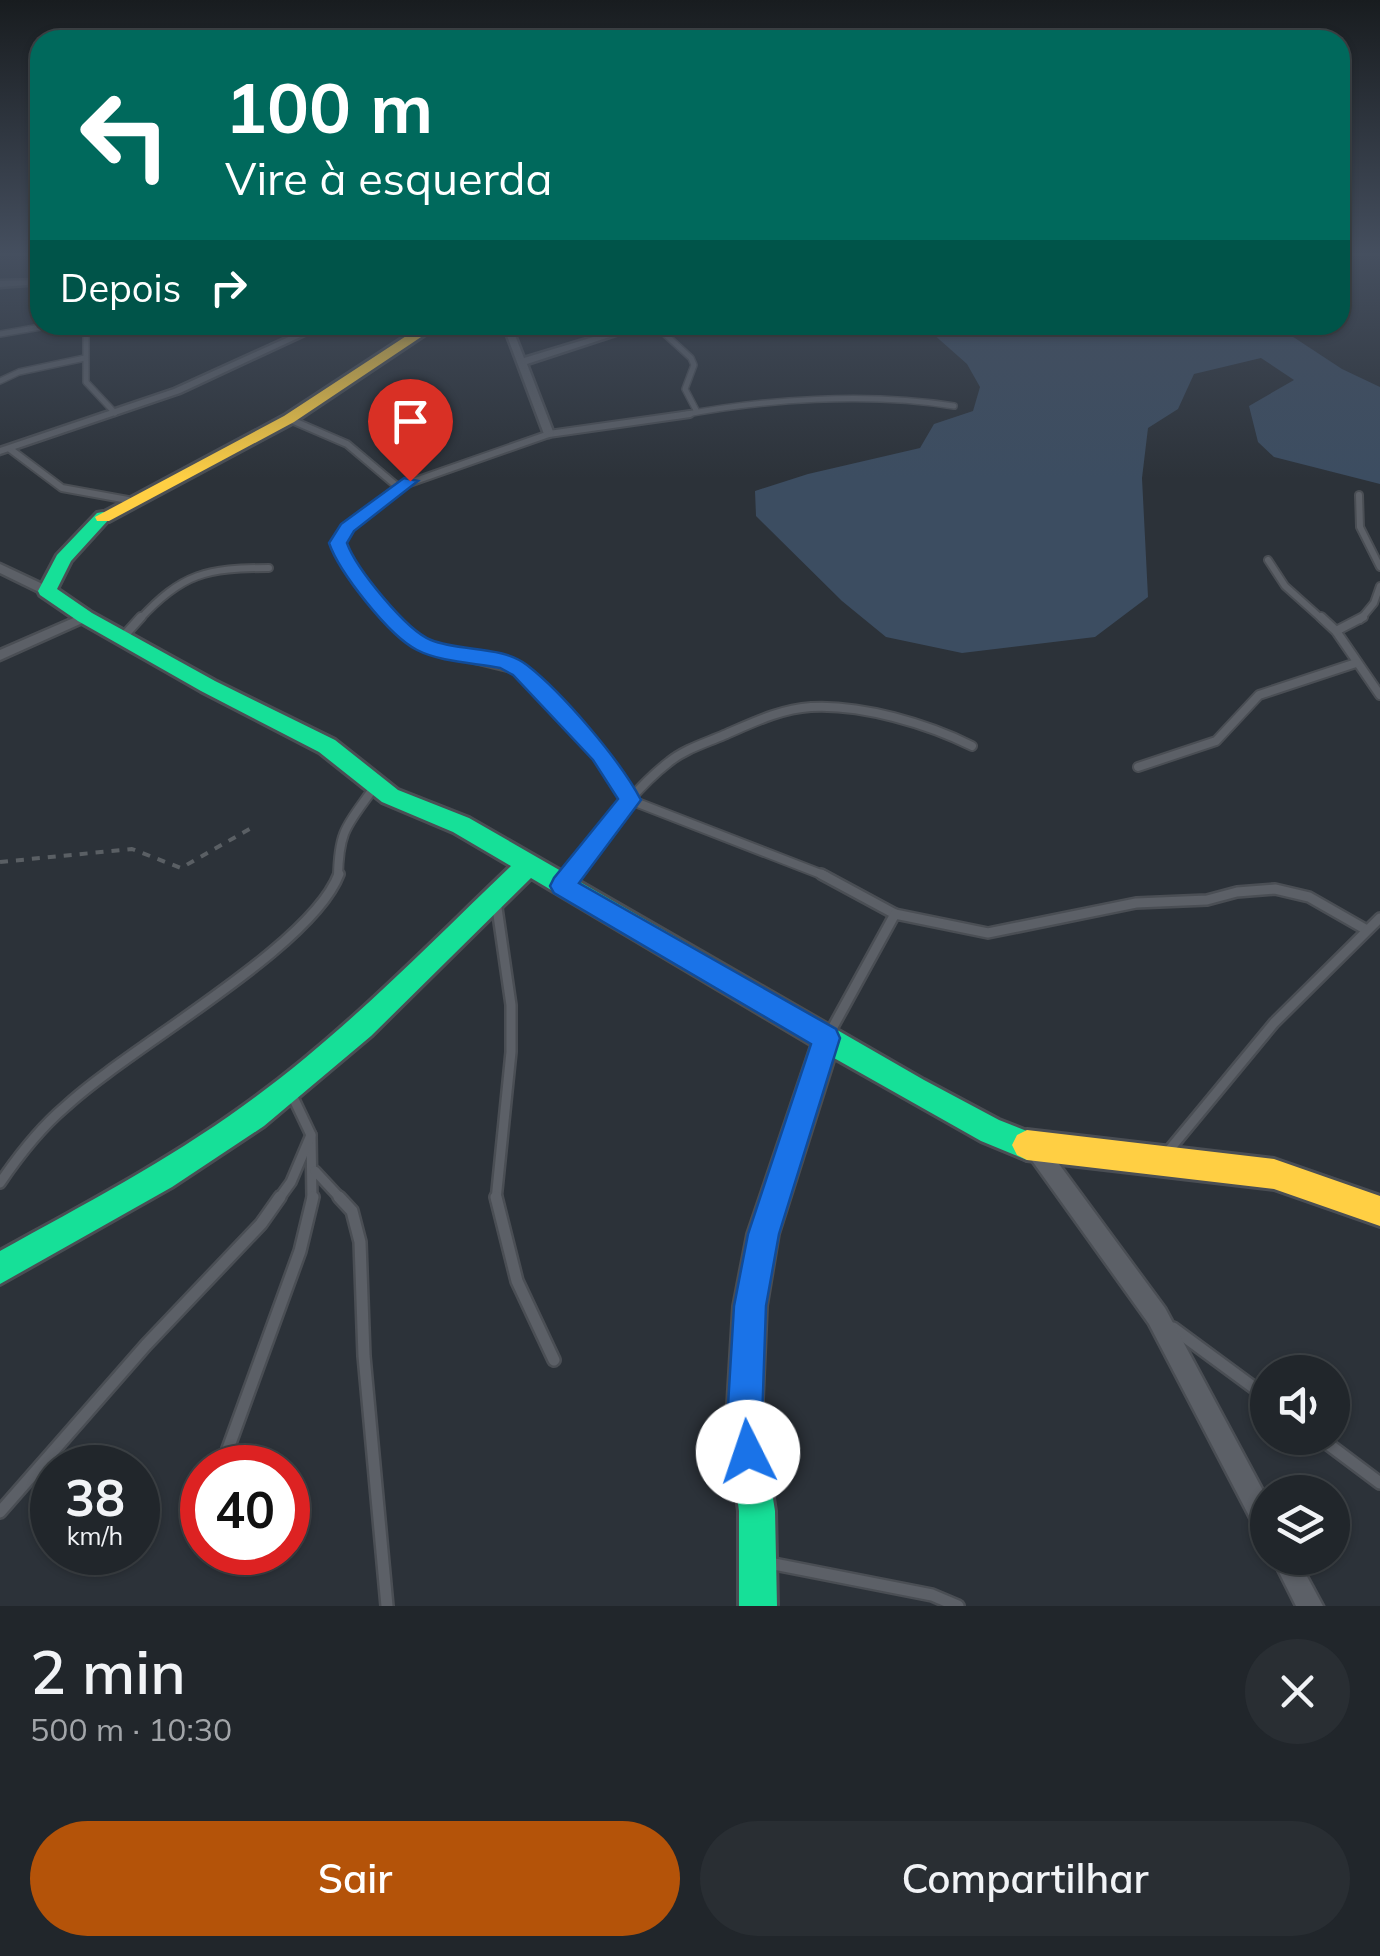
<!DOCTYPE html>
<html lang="pt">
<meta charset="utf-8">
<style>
:root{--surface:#21262b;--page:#292e33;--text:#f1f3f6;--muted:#a2a5a9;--line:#3e4347;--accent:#b45309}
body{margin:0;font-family:Mulish,sans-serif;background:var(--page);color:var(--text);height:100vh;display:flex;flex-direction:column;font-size:38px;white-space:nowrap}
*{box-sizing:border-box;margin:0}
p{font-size:32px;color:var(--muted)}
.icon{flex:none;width:55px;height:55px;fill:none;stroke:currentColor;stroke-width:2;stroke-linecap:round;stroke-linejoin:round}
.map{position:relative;height:1606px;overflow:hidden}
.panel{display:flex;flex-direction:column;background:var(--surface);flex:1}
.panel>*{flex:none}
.top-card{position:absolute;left:30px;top:30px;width:1320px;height:305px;border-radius:30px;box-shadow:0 2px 8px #0004,0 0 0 2px var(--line);background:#00695c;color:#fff;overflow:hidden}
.tools{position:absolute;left:1250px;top:1355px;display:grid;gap:20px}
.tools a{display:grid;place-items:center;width:100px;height:100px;border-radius:50%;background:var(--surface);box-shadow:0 2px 8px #0004,0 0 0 2px var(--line);font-size:50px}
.speed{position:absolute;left:30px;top:1445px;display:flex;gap:20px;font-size:50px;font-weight:700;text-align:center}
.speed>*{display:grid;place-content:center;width:130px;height:130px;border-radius:50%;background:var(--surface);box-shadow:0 2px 8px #0004,0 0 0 2px var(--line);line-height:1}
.speed small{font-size:25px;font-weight:400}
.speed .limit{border:15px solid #d22;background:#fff;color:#111}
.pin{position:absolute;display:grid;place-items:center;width:85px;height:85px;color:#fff;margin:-102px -42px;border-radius:50% 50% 50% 0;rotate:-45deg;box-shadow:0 0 10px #0007}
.pin .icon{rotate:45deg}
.me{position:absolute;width:110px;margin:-55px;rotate:356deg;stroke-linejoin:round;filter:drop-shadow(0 0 8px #0008)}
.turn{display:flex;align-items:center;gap:35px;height:210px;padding:0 30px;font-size:45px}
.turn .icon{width:130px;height:130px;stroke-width:2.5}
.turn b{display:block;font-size:70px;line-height:85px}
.then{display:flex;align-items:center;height:95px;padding:0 30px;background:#0003;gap:20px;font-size:38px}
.round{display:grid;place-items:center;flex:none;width:105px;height:105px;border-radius:52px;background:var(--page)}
.overview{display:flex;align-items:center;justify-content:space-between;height:170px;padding:0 30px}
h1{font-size:60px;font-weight:600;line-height:75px}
.cta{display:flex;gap:20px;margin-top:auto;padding:20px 30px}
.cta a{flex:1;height:115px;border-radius:60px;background:var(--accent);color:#fff;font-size:40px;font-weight:600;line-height:115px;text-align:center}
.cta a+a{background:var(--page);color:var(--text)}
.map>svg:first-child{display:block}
.water{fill:#3c4d61}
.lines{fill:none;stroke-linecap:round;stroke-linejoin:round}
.lane-far4-casing{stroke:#4a4e54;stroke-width:8}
.lane-far3-casing{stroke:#4a4e54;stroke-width:10}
.lane-far2-casing{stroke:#4a4e54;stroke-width:12}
.lane-far1-casing{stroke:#4a4e54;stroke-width:14}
.lane-casing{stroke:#4a4e54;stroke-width:16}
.street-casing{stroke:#4a4e54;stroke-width:5}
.fast-casing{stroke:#4a4e54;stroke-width:6}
.slow-casing{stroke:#4a4e54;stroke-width:6}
.path{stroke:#5a5f64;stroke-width:4;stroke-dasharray:8 8;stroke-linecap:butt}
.lane-far4{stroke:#5c6067;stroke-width:5}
.lane-far3{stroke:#5c6067;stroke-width:6}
.lane-far2{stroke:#5c6067;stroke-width:8}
.lane-far1{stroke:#5c6067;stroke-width:9}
.lane{stroke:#5c6067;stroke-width:11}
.street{fill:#5c6067;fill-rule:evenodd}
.fast{fill:#16e098;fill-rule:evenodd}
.slow{fill:#ffcf43;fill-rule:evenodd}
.route{fill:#1a73e8;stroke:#114b97;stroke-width:2.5}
</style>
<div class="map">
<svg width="1380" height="1606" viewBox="0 0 1380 1606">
<rect width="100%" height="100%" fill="#2c3239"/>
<polygon class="water" points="923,325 1275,325 1342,369 1380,387 1380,484 1274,457 1258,442 1249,406 1294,380 1261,358 1194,374 1178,409 1148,428 1142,478 1148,597 1095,637 962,653 886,637 842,601 756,516 755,491 808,474 920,448 934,424 973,411 980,387 967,364"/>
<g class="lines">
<g class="lane-far4-casing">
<g id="lane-far4">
<polyline points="86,325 86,382 115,413"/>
<polyline points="655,325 691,358 694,365 685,389 696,410"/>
<polyline points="0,334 52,325"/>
<polyline points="0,381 19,372 85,358"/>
<path d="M 677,416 C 763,399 868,392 954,406"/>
</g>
</g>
<g class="lane-far3-casing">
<g id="lane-far3">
<polyline points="289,419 347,444 398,487"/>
<polyline points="10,449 62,488 128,500"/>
<polyline points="1359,495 1360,527 1380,567"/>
<polyline points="1268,560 1285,586 1323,620"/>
<path d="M 139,620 C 182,573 207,568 269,568"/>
<polyline points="393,620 365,589 338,543 347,528 398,487 549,434 690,414"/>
<polyline points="1360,620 1374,603 1380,586"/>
</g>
</g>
<g class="lane-far2-casing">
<g id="lane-far2">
<polyline points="391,617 408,634 437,650 520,670 601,754 630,800 826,876"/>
<polyline points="1321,617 1336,631 1380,695"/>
<polyline points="1336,631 1363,617"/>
<polyline points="123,637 141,617"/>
<polyline points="1138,767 1216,741 1259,695 1356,663"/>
<path d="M 338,876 C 339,828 348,825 375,786"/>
<path d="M 569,876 C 600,838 630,792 669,762 C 685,749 706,743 724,735 C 752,723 780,709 811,707 C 861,704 928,724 972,746"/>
</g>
</g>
<g class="lane-far1-casing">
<g id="lane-far1">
<polyline points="821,874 895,914"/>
<polyline points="565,882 571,874"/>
<polyline points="828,1036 895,914 988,933 1136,903 1207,900 1237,892 1275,889 1309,897 1365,929"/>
<polyline points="291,1093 311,1135 312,1200"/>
<polyline points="1165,1155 1274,1023 1380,918"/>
<polyline points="315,1171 342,1200"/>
<path d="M 0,1183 C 19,1155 39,1129 65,1107 C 129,1047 311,948 339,874"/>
<polyline points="278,1200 291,1182 311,1135"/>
<polyline points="496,1200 511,1052 511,1005 496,901"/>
</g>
</g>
<g class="lane-casing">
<g id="lane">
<polyline points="339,1197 352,1211 360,1242 364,1356 387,1606"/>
<polyline points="496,1197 517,1281 554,1360"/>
<polyline points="1173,1328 1268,1398"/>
<polyline points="1320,1438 1380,1483"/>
<polyline points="221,1468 300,1251 313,1197"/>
<polyline points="0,1512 146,1345 261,1224 280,1197"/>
<polyline points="769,1563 932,1595 958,1606"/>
</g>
</g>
<g class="street-casing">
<g id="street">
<polygon points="40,280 40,284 0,287 0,281"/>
<polygon points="315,325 326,325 180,393 0,454 0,448 174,389"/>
<polygon points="503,325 511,325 524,358 633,325 646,325 527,364 554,434 549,437 544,434"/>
<polygon points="0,564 51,588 53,591 51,594 43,594 0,573"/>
<polygon points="85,613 91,617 89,620 0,660 0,650"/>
<polygon points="1035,1138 1042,1141 1165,1308 1268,1500 1268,1538 1259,1535 1149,1324 1028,1155 1025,1148 1028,1141"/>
<polygon points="1272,1558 1297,1558 1323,1606 1296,1606"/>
</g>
</g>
<g class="fast-casing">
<path id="fast" d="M 103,512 L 111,517 L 71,561 L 57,589 L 92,613 L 215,681 L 335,740 L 398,790 L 469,818 L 924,1080 L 999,1120 L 1037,1135 L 1042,1145 L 1037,1155 L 1027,1160 L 981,1141 L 834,1058 L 778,1234 L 766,1306 L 761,1422 L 775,1511 L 777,1606 L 739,1606 L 739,1511 L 727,1422 L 734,1306 L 748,1234 L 812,1045 L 531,878 L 371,1036 L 264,1126 L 172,1187 L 0,1284 L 0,1251 C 83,1205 167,1161 243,1106 C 341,1036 424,949 511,866 L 453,832 L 382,802 L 319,752 L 201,691 L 78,621 L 40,595 L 38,591 L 57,555 L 97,513 Z"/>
</g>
<g class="slow-casing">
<g id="slow">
<polygon points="423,325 439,325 294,422 109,521 97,521 95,517 284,416"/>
<polygon points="1027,1130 1274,1159 1380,1196 1380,1226 1274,1189 1027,1160 1017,1155 1012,1145 1017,1135"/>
</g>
</g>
<polyline class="path" points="0,862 132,849 181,868 253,827"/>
<use href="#lane-far4" class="lane-far4"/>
<use href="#lane-far3" class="lane-far3"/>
<use href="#lane-far2" class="lane-far2"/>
<use href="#lane-far1" class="lane-far1"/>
<use href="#lane" class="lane"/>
<use href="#street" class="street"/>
<use href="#fast" class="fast"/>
<use href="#slow" class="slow"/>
</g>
<linearGradient id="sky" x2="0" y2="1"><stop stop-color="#181c1f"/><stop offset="0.53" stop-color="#454f5f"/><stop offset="1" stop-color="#454f5f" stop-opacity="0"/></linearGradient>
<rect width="1380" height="479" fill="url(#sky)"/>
<path class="route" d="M 404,478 L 418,481 L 354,531 L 347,543 C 356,568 406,630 431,640 C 461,652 501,645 527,665 C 563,693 620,760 641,800 L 579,883 L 836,1029 L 840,1038 L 779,1234 L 766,1306 L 762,1422 L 766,1452 L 761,1464 L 748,1469 L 736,1464 L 727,1422 L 734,1306 L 748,1234 L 811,1044 L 554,893 L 550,886 L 554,878 L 618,799 L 593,760 L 513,675 L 500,668 C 475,663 440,662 417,650 C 389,636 339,572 329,543 L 341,524 Z"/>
</svg>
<div class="tools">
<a><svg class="icon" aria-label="sound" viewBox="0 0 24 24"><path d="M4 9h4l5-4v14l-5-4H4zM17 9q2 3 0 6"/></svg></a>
<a><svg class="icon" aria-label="layers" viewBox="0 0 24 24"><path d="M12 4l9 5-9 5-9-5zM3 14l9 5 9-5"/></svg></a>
</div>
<div class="speed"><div>38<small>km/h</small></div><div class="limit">40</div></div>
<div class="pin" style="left:410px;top:481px;background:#d93025"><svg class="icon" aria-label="arrive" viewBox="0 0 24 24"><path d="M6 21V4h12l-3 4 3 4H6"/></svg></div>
<svg class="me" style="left:748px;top:1452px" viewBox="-20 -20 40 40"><circle r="19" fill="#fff"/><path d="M0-13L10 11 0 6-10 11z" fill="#1a73e8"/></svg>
<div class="top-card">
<div class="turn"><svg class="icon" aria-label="left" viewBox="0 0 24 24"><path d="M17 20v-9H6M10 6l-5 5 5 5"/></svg><div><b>100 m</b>Vire à esquerda</div></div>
<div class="then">Depois<svg class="icon" aria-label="right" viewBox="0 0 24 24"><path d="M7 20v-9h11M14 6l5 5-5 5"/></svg></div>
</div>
</div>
<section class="panel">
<div class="overview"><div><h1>2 min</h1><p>500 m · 10:30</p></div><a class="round"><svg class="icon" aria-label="close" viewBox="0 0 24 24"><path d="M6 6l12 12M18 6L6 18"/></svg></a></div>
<div class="cta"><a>Sair</a><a>Compartilhar</a></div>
</section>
